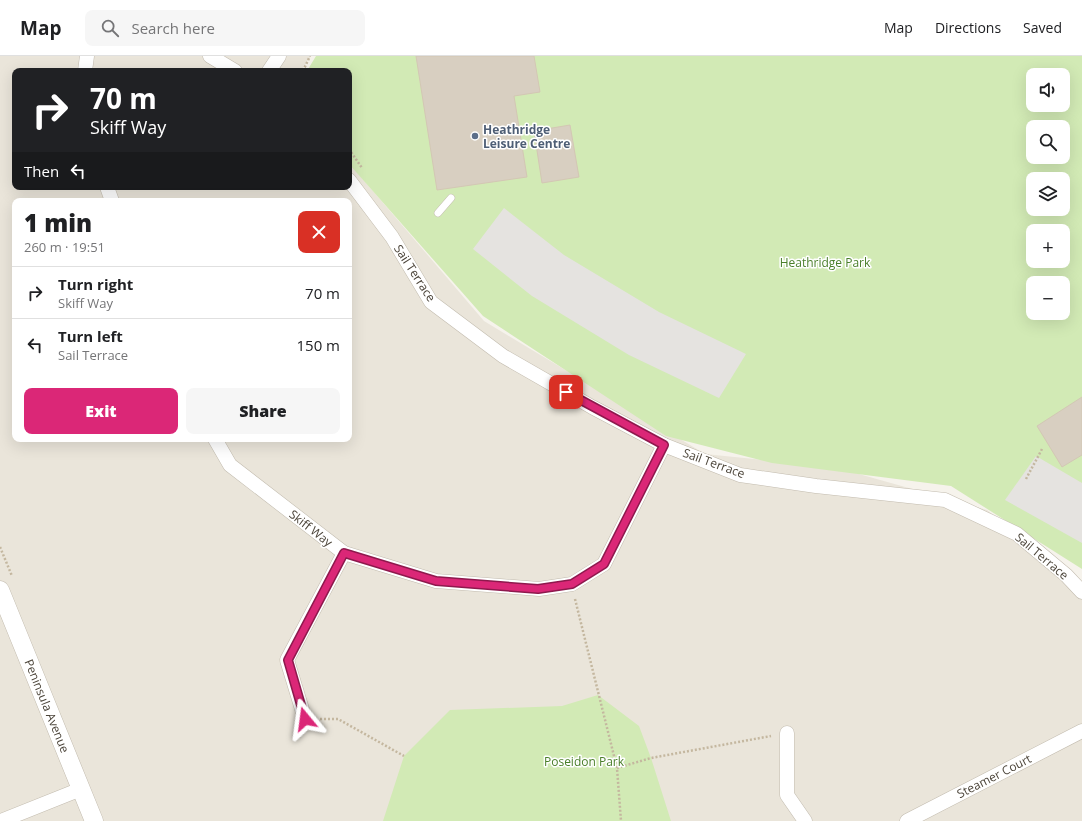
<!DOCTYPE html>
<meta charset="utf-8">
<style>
:root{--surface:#fff;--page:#f6f6f6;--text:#202124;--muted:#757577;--line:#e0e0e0;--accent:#db2777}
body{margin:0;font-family:"Open Sans",sans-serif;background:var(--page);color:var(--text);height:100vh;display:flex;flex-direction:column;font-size:15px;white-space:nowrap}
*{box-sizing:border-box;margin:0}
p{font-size:13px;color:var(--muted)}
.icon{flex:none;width:22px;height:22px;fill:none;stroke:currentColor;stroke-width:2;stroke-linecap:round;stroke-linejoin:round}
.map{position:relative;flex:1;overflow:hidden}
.details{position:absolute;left:12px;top:142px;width:340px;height:244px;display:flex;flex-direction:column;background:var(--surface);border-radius:8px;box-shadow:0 4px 16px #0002}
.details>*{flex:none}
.guide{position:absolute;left:12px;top:12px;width:340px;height:122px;border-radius:8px;box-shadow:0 4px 16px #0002;background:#202124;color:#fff;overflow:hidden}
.tools{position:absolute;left:1026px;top:12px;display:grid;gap:8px}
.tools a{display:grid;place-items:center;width:44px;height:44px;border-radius:8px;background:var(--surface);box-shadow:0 4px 16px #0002;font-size:20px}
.pin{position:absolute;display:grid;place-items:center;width:34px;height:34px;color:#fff;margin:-17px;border-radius:8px;box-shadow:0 2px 6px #0006}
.me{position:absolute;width:44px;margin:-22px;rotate:344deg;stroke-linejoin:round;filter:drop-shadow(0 0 3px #0008)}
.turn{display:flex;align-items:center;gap:14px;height:84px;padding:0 12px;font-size:18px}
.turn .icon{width:52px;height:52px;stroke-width:2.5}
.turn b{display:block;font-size:28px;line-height:34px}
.then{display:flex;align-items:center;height:38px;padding:0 12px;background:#0003;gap:8px;font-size:15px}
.round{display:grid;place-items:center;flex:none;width:42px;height:42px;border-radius:8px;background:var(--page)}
.head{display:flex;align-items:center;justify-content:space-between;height:68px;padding:0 12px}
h1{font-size:24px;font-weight:800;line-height:30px}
.action{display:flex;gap:8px;margin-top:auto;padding:8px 12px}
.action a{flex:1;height:46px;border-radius:8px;background:var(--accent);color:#fff;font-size:16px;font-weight:800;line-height:46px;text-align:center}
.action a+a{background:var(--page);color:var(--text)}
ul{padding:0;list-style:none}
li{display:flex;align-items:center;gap:12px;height:52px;padding:0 12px;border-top:1px solid var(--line)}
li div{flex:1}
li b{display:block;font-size:15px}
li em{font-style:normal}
header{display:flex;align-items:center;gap:24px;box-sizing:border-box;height:56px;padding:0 20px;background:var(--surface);border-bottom:1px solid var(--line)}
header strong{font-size:19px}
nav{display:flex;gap:22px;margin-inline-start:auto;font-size:14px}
.search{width:280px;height:36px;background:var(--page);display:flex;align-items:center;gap:10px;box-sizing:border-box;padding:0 14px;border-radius:8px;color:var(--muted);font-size:15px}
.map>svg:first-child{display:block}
.residential{fill:#eae5da;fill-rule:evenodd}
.green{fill:#d2eab5;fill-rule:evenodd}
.parking{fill:#e5e3e0}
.building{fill:#d8cfc1;stroke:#d3c7b4}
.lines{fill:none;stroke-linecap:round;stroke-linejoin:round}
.service-casing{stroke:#c2bbae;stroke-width:8}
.minor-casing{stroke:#c2bbae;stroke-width:15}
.tertiary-casing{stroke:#c2bbae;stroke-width:19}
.path{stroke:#c4b79f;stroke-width:2.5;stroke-dasharray:2 2;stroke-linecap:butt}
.service{stroke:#fff;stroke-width:7}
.minor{stroke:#fff;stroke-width:14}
.tertiary{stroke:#fff;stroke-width:18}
.route-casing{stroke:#8e194d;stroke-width:10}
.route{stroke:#db2777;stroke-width:7}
.service-dot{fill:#5c6f8a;stroke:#fff;stroke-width:1.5}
.labels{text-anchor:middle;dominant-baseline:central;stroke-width:3;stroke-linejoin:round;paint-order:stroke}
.service-label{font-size:12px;font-weight:bold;fill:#4e5e75;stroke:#fff;text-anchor:start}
.park-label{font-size:12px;fill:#4a7f2a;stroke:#fff}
.street-label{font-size:12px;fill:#4b4439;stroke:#fff}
</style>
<header>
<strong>Map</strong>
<div class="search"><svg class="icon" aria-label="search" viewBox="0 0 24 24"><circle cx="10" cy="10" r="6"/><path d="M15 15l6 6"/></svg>Search here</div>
<nav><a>Map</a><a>Directions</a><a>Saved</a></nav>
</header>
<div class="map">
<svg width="1082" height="765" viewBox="0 0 1082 765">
<rect width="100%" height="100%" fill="#f6f3ec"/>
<path class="residential" d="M 0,0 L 311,0 L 301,15 L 15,15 L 15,131 L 349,131 L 349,107 L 484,265 L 705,398 L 834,411 L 987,454 L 1082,529 L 1082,765 L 0,765 ZM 15,145 L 349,145 L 349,383 L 15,383 Z"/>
<g class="green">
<path d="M 316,0 L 1082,0 L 1082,513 L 951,430 L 772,407 L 666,380 L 483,260 L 349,108 L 349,15 L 307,15 ZM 1033,19 L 1063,19 L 1063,49 L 1033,49 ZM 1033,71 L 1063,71 L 1063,101 L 1033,101 ZM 1033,123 L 1063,123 L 1063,153 L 1033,153 ZM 1033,175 L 1063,175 L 1063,205 L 1033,205 ZM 1033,227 L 1063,227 L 1063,257 L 1033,257 Z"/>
<polygon points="598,639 639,670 651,702 671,765 383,765 404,700 450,654 562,650"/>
</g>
<g class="parking">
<polygon points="504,152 564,199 659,256 746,298 719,342 629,299 532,240 473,193"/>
<polygon points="1036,400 1082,427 1082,487 1005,444"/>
</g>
<g class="building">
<polygon points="416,0 534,0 540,36 514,40 527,121 437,134"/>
<polygon points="570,69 579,121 542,127 534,75"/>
<polygon points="1082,341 1082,399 1062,411 1037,370"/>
</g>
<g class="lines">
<g class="service-casing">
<polyline id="service" points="438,157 451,142"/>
</g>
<g class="minor-casing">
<g id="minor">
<polyline points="210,0 235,15"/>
<polyline points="85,15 87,0"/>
<polyline points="269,15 279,0"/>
<polyline points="349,124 392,181 431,246 503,300 592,351 664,389 740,419 816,430 945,444 1017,478 1066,519 1082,536"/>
<polyline points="107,131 112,145"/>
<polyline points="215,383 230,409 344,497 436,525 539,533 572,528 604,508 664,389"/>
<polyline points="305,663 287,604 344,497"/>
<polyline points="787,677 787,739 805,765"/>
<polyline points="1,765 81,733"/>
<polyline points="907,765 1082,675"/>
</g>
</g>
<g class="tertiary-casing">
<polyline id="tertiary" points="0,534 94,765"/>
</g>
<g class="path">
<polyline points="303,15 310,0"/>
<polyline points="349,93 362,112"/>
<polyline points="1026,423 1042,393"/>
<polyline points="0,491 12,520"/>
<polyline points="575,543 617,712 621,765"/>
<polyline points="320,663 338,663 404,700"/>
<polyline points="617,712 651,702 771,680"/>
</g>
<use href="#service" class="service"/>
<use href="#minor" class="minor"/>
<use href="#tertiary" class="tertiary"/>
</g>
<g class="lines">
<g class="route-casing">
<polyline id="route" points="305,663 288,604 344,497 436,525 538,533 572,528 604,508 664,389 566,336"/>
</g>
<use href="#route" class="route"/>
</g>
<circle class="service-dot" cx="475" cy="80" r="4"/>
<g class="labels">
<g class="service-label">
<text x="483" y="73">Heathridge<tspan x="483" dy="14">Leisure Centre</tspan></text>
</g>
<g class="park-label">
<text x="825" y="206">Heathridge Park</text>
<text x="584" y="705">Poseidon Park</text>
</g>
<g class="street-label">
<text transform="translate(415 217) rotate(57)">Sail Terrace</text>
<text transform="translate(714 407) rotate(20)">Sail Terrace</text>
<text transform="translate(311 472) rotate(38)">Skiff Way</text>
<text transform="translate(1042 500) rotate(40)">Sail Terrace</text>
<text transform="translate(47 650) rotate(68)">Peninsula Avenue</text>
<text transform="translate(994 720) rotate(-27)">Steamer Court</text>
</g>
</g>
</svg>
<div class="tools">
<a><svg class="icon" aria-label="sound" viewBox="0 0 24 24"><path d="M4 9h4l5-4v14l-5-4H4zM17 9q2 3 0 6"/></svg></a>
<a><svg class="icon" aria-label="search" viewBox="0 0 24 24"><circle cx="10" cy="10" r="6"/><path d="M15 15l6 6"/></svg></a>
<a><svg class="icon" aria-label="layers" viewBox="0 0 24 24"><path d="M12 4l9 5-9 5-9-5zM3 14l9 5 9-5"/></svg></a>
<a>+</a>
<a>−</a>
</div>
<div class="pin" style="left:566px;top:336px;background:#d93025"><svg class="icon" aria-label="arrive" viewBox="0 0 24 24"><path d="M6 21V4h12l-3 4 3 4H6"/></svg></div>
<svg class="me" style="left:305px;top:663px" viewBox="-20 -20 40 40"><path d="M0-17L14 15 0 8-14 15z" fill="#db2777" stroke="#fff" stroke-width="4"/></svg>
<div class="guide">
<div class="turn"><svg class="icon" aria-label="right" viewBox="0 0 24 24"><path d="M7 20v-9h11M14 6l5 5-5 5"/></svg><div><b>70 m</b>Skiff Way</div></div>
<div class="then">Then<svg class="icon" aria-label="left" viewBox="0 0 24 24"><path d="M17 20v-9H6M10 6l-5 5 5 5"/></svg></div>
</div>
<section class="details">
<div class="head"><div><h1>1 min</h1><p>260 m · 19:51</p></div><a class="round" style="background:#d93025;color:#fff"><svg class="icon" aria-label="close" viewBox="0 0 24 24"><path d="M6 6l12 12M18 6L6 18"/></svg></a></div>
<ul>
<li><svg class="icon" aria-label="right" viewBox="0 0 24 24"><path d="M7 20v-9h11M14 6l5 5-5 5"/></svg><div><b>Turn right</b><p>Skiff Way</p></div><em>70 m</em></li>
<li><svg class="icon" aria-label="left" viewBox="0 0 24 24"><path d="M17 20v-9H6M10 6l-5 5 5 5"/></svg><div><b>Turn left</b><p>Sail Terrace</p></div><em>150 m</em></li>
</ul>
<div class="action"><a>Exit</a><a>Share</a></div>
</section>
</div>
